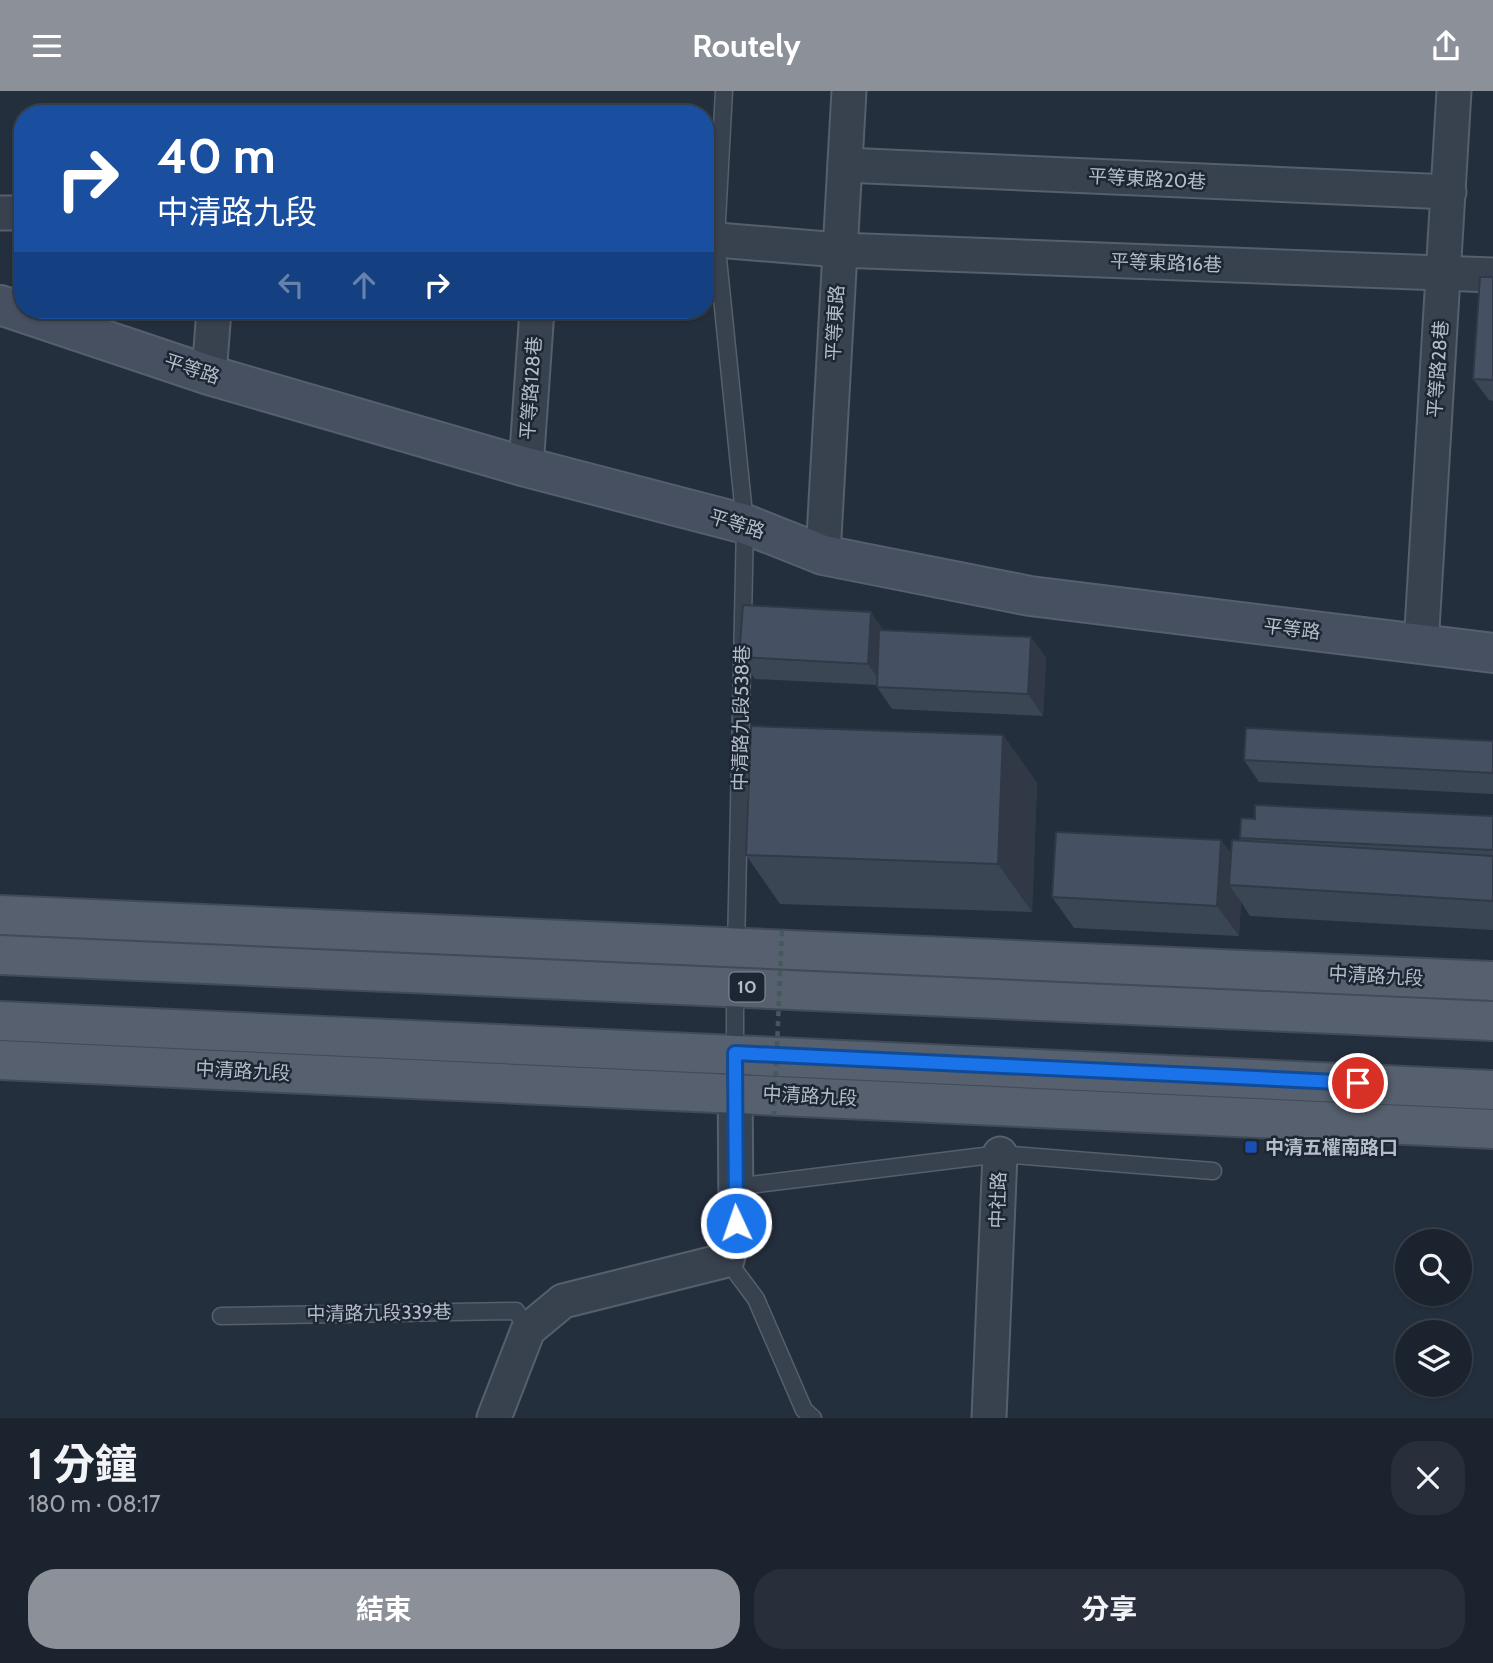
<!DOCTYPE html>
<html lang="zh-TW">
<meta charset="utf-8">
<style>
:root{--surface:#1b232e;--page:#282f3a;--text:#f1f3f6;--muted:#a0a4aa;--line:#39404a;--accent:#8c9099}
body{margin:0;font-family:Cabin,"Noto Sans TC",sans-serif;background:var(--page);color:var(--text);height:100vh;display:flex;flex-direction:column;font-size:26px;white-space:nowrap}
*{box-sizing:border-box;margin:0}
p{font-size:23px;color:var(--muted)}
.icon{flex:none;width:38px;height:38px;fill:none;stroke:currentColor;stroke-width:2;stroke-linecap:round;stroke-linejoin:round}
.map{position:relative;height:1327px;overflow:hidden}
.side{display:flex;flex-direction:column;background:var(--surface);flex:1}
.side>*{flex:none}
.banner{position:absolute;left:14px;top:14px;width:700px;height:214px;border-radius:28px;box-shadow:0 2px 5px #0004,0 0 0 2px var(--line);background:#1a4fa0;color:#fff;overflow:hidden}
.controls{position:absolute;left:1395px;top:1138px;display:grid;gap:14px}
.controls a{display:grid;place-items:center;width:77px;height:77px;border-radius:50%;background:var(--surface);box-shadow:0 2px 5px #0004,0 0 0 2px var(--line);font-size:35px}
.pin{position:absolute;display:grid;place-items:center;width:60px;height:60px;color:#fff;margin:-30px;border:4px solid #fff;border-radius:50%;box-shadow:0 2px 7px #0007}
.me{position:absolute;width:77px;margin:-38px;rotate:357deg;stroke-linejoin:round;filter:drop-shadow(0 0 5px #0008)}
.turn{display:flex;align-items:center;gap:24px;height:147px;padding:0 28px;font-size:32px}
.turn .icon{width:91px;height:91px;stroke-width:2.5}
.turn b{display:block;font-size:49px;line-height:60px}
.lanes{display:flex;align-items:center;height:66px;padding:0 28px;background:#0003;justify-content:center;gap:35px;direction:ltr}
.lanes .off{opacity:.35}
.round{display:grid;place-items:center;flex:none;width:74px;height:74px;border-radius:28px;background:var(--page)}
.headline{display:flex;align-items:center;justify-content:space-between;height:119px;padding:0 28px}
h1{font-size:42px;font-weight:700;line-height:52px}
.button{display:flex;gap:14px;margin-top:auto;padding:14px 28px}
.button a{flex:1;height:80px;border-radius:28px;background:var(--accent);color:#fff;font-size:28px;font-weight:700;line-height:80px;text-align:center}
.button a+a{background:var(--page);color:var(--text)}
header{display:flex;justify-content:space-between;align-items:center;height:91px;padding:0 28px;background:var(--accent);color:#fff;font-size:32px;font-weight:700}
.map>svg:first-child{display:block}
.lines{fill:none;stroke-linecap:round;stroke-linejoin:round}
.lane-casing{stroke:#565f6c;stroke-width:19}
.street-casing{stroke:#565f6c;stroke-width:37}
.secondary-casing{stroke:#565f6c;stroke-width:42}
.primary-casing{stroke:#414a57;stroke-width:42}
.lane{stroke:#38414e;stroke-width:16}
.street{stroke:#38414e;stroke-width:33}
.secondary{stroke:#465061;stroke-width:38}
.primary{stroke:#56606e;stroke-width:38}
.path-bridge{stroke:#44595c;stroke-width:4.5;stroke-dasharray:5 5;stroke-linecap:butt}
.wall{fill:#3b4654}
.shaded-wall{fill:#303945}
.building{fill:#455162;stroke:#303945;stroke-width:2}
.route-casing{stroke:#114b97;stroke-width:18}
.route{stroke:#1a73e8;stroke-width:12}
.transit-dot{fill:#1a4fb4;stroke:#1d2633;stroke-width:2.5}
.labels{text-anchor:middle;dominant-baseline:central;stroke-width:5;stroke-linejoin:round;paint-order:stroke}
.shield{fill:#1d2633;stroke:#878f9c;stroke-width:2}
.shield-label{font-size:18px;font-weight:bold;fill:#b4bcc9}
.street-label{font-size:19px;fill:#b4bcc9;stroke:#1d2633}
.poi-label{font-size:19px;font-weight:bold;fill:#b4bcc9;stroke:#1d2633;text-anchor:start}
</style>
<header><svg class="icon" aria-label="menu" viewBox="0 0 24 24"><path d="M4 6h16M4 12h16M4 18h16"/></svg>Routely<svg class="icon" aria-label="share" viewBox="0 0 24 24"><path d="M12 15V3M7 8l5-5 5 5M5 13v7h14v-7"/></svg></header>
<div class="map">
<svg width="1493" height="1327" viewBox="0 0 1493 1327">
<rect width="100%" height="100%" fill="#242f3e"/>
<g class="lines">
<g class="lane-casing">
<g id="lane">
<polyline points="724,0 716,148 745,433 736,858"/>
<polyline points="735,962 735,895"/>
<polyline points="734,1096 1000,1063 1213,1080"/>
<polyline points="727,1169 756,1208 804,1319 813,1327"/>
<polyline points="221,1225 516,1220 528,1239"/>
</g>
</g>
<g class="street-casing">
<g id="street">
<polyline points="845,74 1449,101"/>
<polyline points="0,122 23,122"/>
<polyline points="705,148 839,159 1493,184"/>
<polyline points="209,284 214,219"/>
<polyline points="526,376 537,219"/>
<polyline points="823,464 849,0"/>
<polyline points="1421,555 1454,0"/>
<polyline points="494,1327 528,1239 563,1210 727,1169 736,1132 735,978"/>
<polyline points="989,1327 1000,1063"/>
</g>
</g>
<g class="secondary-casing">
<polyline id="secondary" points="0,214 209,284 526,376 745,433 823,464 1030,505 1493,562"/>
</g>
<g class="primary-casing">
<g id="primary">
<polyline points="0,824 1493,890"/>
<polyline points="0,864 1493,930"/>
<polyline points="0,930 1493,999"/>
<polyline points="0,969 1493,1038"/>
</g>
</g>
<use href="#lane" class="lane"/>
<use href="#street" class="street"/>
<use href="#secondary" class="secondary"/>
<use href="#primary" class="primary"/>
<polyline class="path-bridge" points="774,1025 782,840"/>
</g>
<g class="wall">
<polygon points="1493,186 1493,310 1489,309 1473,288"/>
<polygon points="884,539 1031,546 1046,567 1043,625 892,618 877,596 877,594 755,588 739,566"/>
<polygon points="1003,644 1037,692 1032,821 780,813 746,764"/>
<polygon points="1493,650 1493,703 1259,691 1244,669"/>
<polygon points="1493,725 1493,839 1250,825 1241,811 1239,845 1074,837 1052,806 1221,749 1231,763 1241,750 1240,747 1255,728"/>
</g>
<g class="shaded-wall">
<polygon points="871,521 886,543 883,595 868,573"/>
<polygon points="1031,546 1046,567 1043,625 1028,603"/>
<polygon points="1003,644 1037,692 1032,821 998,773"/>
<polygon points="1221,749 1242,780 1229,794 1241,811 1239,845 1217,815"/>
</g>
<g class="building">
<polygon points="1480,186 1493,186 1493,289 1473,288"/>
<polygon points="743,514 871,521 868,573 739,566"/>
<polygon points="879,539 1031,546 1028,603 877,596"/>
<polygon points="751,635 1003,644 998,773 746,764"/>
<polygon points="1246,637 1493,650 1493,682 1244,669"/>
<polygon points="1255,714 1493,725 1493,759 1240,747 1241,727 1255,728"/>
<polygon points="1056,741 1221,749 1217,815 1052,806"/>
<polygon points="1232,749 1493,765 1493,810 1229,794"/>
</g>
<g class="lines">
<g class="route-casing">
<polyline id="route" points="736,1132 735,962 1358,992"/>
</g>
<use href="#route" class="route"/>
</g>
<rect class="transit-dot" x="1244" y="1049" width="14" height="14" rx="3.5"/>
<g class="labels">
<rect class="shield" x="729.5" y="881.5" width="35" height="29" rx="5"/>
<g class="shield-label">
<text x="747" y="896">10</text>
</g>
<g class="street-label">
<text transform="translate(1147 88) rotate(3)">平等東路20巷</text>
<text transform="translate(1166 172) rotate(2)">平等東路16巷</text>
<text transform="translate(835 232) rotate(-87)">平等東路</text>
<text transform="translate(192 278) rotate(18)">平等路</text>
<text transform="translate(1438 278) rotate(-86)">平等路28巷</text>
<text transform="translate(531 297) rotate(-86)">平等路128巷</text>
<text transform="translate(737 433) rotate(17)">平等路</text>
<text transform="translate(1292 538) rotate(7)">平等路</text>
<text transform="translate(741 627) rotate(-89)">中清路九段538巷</text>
<text transform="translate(1376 885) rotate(3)">中清路九段</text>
<text transform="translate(243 980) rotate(3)">中清路九段</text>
<text transform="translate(810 1005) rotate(3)">中清路九段</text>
<text transform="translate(998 1109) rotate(-88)">中社路</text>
<text transform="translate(379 1222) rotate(-1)">中清路九段339巷</text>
</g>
<g class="poi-label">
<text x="1265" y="1056">中清五權南路口</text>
</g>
</g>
</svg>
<div class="controls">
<a><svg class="icon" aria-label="search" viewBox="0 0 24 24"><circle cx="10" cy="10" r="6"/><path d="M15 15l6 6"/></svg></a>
<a><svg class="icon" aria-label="layers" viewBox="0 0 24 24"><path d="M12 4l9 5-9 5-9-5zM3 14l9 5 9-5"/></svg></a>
</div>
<div class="pin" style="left:1358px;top:992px;background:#d93025"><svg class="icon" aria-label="arrive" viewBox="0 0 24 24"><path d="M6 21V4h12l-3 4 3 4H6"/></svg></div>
<svg class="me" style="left:736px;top:1132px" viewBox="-20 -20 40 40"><circle r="17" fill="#1a73e8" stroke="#fff" stroke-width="3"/><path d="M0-11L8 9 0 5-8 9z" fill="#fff"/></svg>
<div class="banner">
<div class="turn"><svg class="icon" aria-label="right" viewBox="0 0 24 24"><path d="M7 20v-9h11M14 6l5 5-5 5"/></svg><div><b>40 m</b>中清路九段</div></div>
<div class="lanes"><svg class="icon off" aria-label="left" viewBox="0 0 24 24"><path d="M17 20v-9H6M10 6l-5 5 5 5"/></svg><svg class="icon off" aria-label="ahead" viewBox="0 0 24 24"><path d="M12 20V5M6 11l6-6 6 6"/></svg><svg class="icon" aria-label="right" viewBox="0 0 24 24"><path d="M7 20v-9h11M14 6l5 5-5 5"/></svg></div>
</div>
</div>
<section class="side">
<div class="headline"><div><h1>1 分鐘</h1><p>180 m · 08:17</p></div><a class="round"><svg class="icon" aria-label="close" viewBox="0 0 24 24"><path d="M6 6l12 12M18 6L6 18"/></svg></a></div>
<div class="button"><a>結束</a><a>分享</a></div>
</section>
